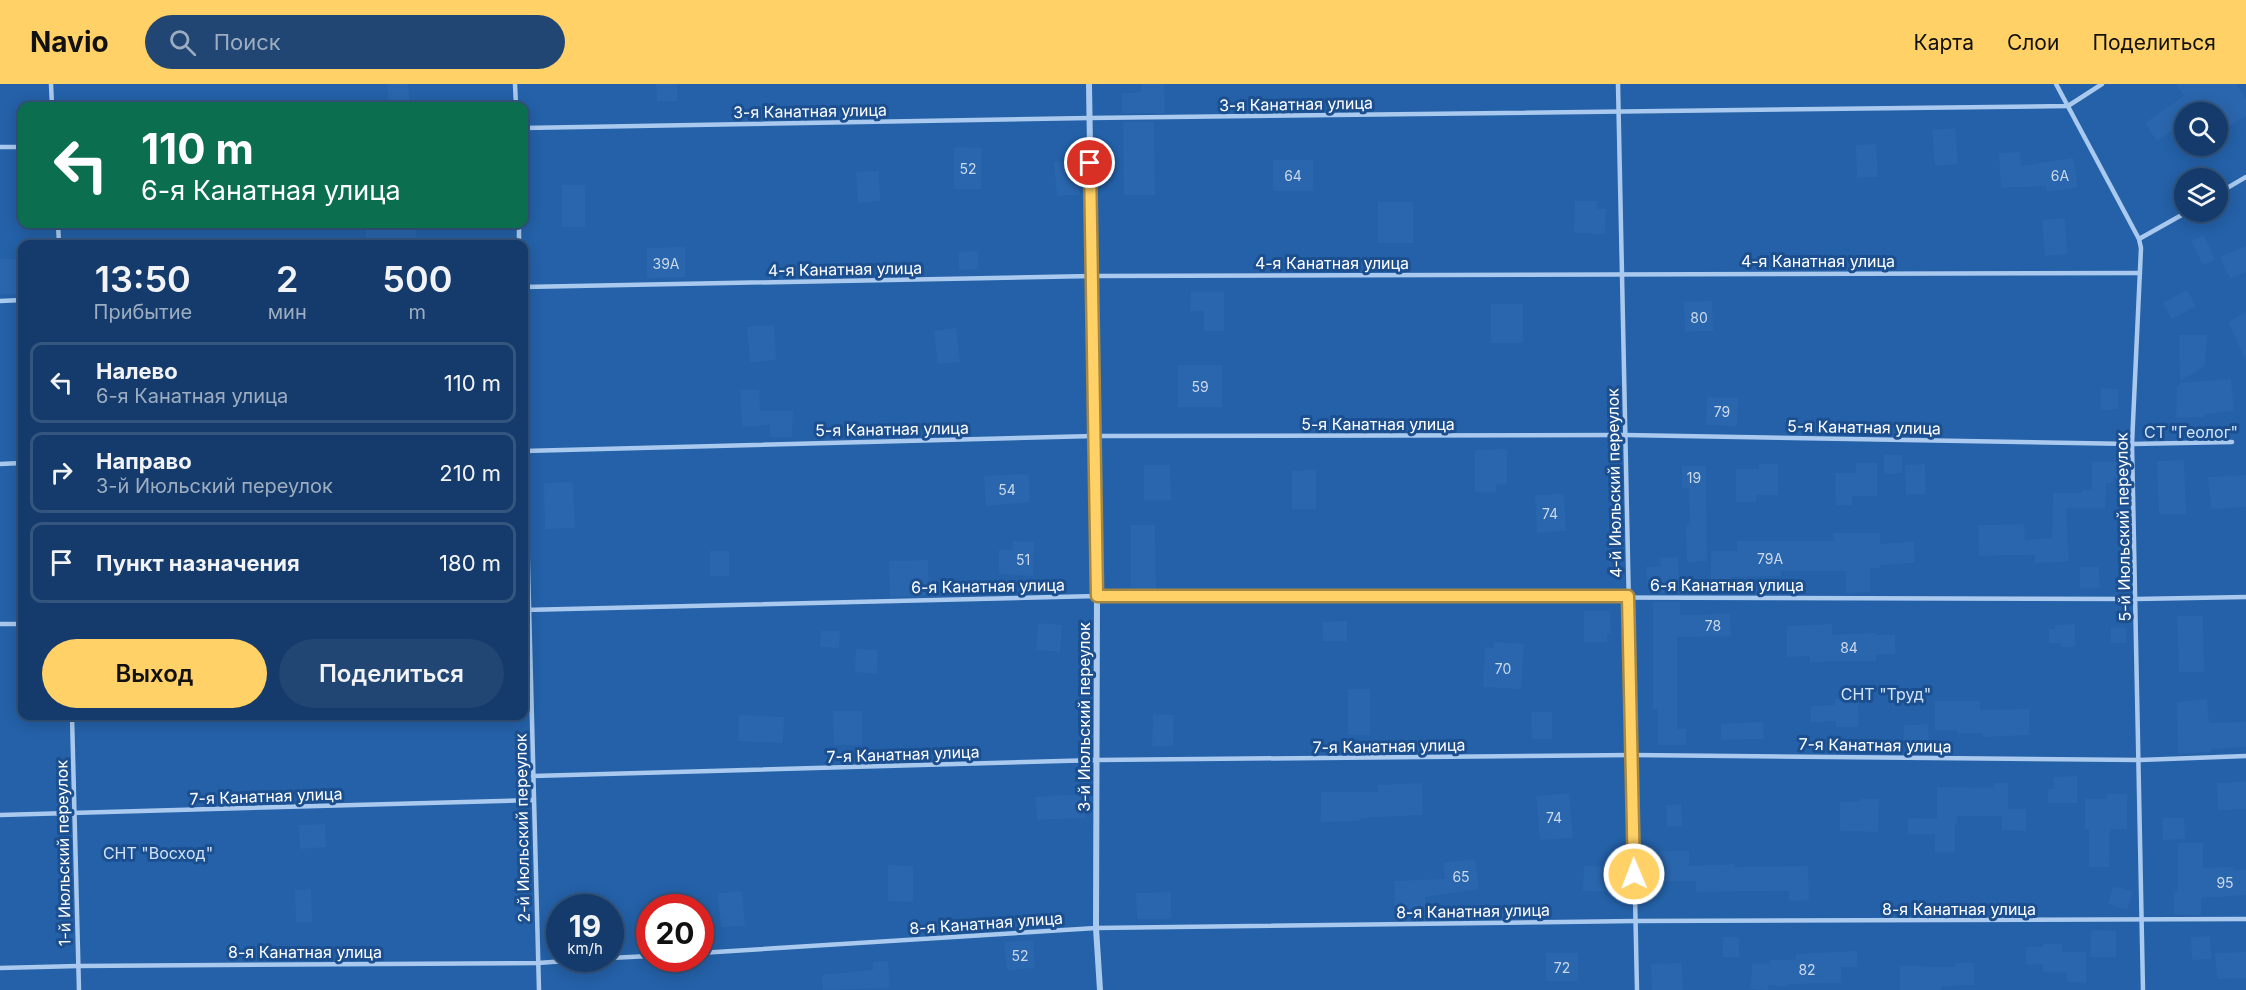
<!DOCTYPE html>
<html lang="ru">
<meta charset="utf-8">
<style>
:root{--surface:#143b6b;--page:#214673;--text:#f1f3f6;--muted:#9dadc1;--line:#33557e;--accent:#ffd166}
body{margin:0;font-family:Inter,sans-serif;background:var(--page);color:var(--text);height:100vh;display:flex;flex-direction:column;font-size:22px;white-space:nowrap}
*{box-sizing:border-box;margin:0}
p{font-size:20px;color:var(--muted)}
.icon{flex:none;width:33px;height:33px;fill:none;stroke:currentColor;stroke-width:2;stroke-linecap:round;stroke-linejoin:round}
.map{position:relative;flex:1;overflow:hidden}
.drawer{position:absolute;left:18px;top:156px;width:510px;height:480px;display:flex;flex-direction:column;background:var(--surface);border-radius:12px;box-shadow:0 3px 15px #0003,0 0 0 2px var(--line)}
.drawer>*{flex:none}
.guide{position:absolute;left:18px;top:18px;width:510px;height:126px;border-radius:12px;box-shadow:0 3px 15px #0003,0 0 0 2px var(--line);background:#0b6e4f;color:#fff;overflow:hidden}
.fabs{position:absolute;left:2174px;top:18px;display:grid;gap:12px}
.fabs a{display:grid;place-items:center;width:54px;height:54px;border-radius:50%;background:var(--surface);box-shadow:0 3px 15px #0003,0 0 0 2px var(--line);font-size:30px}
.speed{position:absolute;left:546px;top:810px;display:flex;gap:12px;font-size:30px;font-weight:700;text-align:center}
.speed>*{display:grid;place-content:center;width:78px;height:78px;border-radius:50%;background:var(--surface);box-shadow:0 3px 15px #0003,0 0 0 2px var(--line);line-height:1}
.speed small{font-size:15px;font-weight:400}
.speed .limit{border:9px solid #d22;background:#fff;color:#111}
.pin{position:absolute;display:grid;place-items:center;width:51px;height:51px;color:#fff;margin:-26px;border:3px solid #fff;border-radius:50%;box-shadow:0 2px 6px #0007}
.me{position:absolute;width:66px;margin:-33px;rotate:359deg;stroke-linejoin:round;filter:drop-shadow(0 0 4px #0008)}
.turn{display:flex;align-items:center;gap:21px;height:126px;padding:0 24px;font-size:27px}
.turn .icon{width:78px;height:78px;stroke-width:2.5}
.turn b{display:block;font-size:42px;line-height:51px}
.eta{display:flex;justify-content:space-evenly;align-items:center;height:102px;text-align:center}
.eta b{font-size:36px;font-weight:600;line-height:42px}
.button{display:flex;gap:12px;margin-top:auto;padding:12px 24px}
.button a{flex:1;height:69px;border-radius:36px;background:var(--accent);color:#111;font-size:24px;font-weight:600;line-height:69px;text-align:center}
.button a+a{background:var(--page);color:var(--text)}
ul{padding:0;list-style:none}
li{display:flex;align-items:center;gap:18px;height:81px;margin:0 12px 9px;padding:0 12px;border:3px solid var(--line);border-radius:12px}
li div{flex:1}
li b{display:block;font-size:22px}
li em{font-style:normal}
header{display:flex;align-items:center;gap:36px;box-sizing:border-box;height:84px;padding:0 30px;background:var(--accent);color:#111}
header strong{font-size:28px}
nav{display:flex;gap:33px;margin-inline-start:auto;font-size:21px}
.search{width:420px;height:54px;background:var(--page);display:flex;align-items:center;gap:15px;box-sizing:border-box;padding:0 21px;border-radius:33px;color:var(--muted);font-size:22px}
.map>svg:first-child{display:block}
.green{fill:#2461a8;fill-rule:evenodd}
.building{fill:#2a66ad}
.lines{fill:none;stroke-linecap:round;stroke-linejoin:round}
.lane{stroke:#a9c9ee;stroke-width:4.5}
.street{stroke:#a9c9ee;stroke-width:6}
.route-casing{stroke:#a68842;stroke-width:15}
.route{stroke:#ffd166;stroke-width:10}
.labels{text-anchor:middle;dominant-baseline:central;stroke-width:6;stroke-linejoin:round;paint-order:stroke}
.number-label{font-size:14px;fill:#cad9ea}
.street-label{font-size:16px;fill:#fff;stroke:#1b4f8f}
.park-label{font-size:16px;fill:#cfe3fa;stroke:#1b4f8f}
</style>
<header>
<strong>Navio</strong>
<div class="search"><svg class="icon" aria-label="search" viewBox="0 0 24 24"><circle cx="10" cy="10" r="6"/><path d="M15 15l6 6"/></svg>Поиск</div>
<nav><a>Карта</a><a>Слои</a><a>Поделиться</a></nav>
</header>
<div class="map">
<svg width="2246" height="906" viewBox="0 0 2246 906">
<rect width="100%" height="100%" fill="#1b4f8f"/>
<path class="green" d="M 0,0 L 2246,0 L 2246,906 L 0,906 ZM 22,22 L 524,22 L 524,140 L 22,140 ZM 2184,28 L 2217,28 L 2217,62 L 2184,62 ZM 2184,94 L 2217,94 L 2217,128 L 2184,128 ZM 22,160 L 524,160 L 524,632 L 22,632 ZM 560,824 L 610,824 L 610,874 L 560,874 ZM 650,824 L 700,824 L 700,874 L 650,874 Z"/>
<g class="building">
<polygon points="387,0 408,0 410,20 389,22"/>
<polygon points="656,0 677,0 677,17 657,17"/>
<polygon points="1141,0 1164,0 1165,29 1122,29 1122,9 1141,8"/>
<polygon points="2176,0 2237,0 2246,15 2246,32 2226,44 2210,18 2194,28 2184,28 2184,35 2178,39 2180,41 2157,57 2145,39 2184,12"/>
<polygon points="1123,38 1154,38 1155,111 1124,111"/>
<polygon points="1955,44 1958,80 1935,82 1932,46"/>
<polygon points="1876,60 1878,93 1857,94 1856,61"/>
<polygon points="954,63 982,64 981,105 954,105"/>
<polygon points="2020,68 2021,82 2073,74 2078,103 2047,108 2046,102 2001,104 1999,69"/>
<rect x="1273" y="76" width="40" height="31"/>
<polygon points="1078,77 1080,111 1057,112 1054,78"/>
<polygon points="879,87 880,117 858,119 856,88"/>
<rect x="562" y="101" width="23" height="42"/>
<polygon points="1575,117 1597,117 1597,125 1606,125 1605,150 1574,149"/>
<rect x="1378" y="118" width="35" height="41"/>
<polygon points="2065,134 2067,170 2045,172 2042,136"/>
<rect x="366" y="140" width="50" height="20"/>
<polygon points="2204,151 2215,176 2203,181 2191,157"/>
<polygon points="2246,162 2246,188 2230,195 2220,173"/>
<polygon points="685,163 685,193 647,194 647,164"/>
<polygon points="978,167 978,185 959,186 959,168"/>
<rect x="0" y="175" width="17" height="35"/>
<polygon points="2187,206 2196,222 2172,235 2163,219"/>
<polygon points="1191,208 1224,208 1224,247 1204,247 1204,227 1190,227"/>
<polygon points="1712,217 1713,247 1685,248 1684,218"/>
<rect x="1491" y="220" width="32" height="39"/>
<polygon points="2246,228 2246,277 2228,238"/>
<polygon points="774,241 776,276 750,278 747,243"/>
<polygon points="956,244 960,278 938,280 934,247"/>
<polygon points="2179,251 2207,251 2205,282 2180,297"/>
<rect x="1178" y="281" width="44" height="42"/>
<polygon points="2231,295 2234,327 2205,330 2204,333 2176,334 2177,302 2180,302 2180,299"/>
<polygon points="2101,304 2118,305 2118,325 2100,326"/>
<polygon points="740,306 759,306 760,327 793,327 792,353 770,353 770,341 742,343"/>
<polygon points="1707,313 1738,314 1737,342 1706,341"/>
<polygon points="1507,365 1507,400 1496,400 1496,408 1475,408 1475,366"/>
<polygon points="1884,371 1902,371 1902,389 1884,390"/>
<polygon points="2184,376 2186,430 2159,430 2157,377"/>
<polygon points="2092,378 2117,378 2117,394 2113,393 2113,399 2106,399 2105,424 2066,424 2069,477 2035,479 2035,471 1979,472 1978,441 2024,440 2025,456 2052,454 2053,409 2082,409 2083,406 2092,406"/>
<polygon points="1856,379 1877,379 1877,412 1852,412 1852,421 1836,421 1835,389 1856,389"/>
<polygon points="1759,380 1778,380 1778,411 1756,411 1756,418 1736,418 1736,385 1759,385"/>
<polygon points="1925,380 1926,410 1906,411 1905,381"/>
<polygon points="1144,381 1170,381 1171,416 1144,416"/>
<polygon points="1682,382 1706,382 1707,477 1687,478 1686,441 1690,441 1689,404 1682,404"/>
<polygon points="1316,386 1316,425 1292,425 1292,387"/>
<polygon points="1029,390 1030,418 986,422 984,392"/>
<polygon points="2246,391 2246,423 2211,425 2208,393"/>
<polygon points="573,398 575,444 545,445 544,399"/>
<polygon points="1564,410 1566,447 1537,449 1535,411"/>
<polygon points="1131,441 1155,441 1156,508 1131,508"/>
<polygon points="1833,449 1880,449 1880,460 1914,458 1915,479 1880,481 1880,484 1870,484 1870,508 1846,509 1846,487 1781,487 1781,492 1732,493 1732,497 1711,497 1711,467 1737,467 1737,457 1834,457"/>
<polygon points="1013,457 1034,458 1033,492 999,490 999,466 1013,466"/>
<rect x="710" y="467" width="19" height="25"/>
<polygon points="1678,473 1679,509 1648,508 1646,483 1661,482 1660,474"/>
<polygon points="928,476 929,511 890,513 889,477"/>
<polygon points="2080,483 2099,483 2100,504 2080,504"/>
<polygon points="1653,518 1680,518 1680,531 1730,530 1731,552 1677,553 1677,645 1686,645 1686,661 1658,661 1658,625 1653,625"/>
<polygon points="1584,527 1610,527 1611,550 1607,550 1607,558 1584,558"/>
<polygon points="2177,532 2203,532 2204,588 2179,588"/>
<polygon points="1347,537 1347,557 1323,557 1322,538"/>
<polygon points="1038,539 1062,541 1060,568 1036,566"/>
<polygon points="1832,540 1832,551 1876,549 1876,551 1895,551 1895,570 1876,571 1876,577 1824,577 1824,578 1810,578 1810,572 1787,573 1787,542"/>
<polygon points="2075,540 2075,563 2061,563 2061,559 2049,559 2049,545 2055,545 2055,541"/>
<rect x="2111" y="544" width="15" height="15"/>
<polygon points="821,547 840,547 839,564 820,563"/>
<polygon points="1494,558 1524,560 1521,605 1483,603 1485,563 1493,564"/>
<polygon points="856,565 878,566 877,590 855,588"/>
<rect x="1348" y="605" width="22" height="46"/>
<polygon points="1835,615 1858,615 1859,643 1836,643 1836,637 1811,638 1811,622 1835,621"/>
<polygon points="2207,615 2209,639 2246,638 2246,663 2211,665 2211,668 2178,670 2177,618"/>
<polygon points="1935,617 1980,617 1980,626 2029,625 2029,651 1983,653 1983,649 1957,649 1957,646 1935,646"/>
<polygon points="833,627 862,627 862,661 834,661"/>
<polygon points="1531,628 1552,628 1552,655 1532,655"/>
<polygon points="1153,630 1174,631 1173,662 1152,662"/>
<polygon points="739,631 784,633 783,659 738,657"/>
<polygon points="1763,638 1764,655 1721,656 1721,640"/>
<polygon points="1928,640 1929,661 1914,662 1914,658 1904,658 1904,641"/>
<polygon points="2077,692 2077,719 2048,719 2048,705 2054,705 2053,693"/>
<polygon points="2246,698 2246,725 2218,726 2217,699"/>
<polygon points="1422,699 1423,731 1360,734 1360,737 1321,738 1321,708 1378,708 1378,701"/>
<polygon points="1994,699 2008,699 2008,725 2026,725 2026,747 2002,746 2002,732 1957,732 1957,739 1955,739 1955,768 1935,768 1935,750 1908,750 1908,734 1937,735 1937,703 1994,704"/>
<polygon points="1569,709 1573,754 1540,756 1536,712"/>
<polygon points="1084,710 1086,734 1037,736 1035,713"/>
<polygon points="2107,710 2127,710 2127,745 2110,745 2109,783 2089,783 2089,745 2085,745 2085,715 2107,715"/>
<polygon points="1861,715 1879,715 1878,748 1840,747 1840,718 1861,717"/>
<polygon points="1681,720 1682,742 1667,743 1666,721"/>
<polygon points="2162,734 2184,734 2185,755 2163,756"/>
<polygon points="325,740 326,763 300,765 299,741"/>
<polygon points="2178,759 2203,759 2203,784 2233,783 2233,786 2246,786 2246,811 2201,814 2201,831 2174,831 2174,807 2178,807"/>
<polygon points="1659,767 1689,767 1689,782 1735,780 1735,783 1808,782 1809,816 1789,817 1789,807 1696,808 1696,797 1660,797"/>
<polygon points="1475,775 1479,805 1425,813 1426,826 1395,827 1394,797 1445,795 1443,779"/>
<polygon points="888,781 913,782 913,818 888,817"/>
<polygon points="1584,782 1630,783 1630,808 1583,807"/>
<polygon points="2113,802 2133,807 2127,826 2108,820"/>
<polygon points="311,805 312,838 296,838 295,806"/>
<polygon points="742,807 745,842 721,843 718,809"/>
<polygon points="1171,808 1171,835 1137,835 1136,809"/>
<polygon points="2091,846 2116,847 2116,873 2090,873"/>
<polygon points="2210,852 2211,875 2192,876 2191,853"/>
<rect x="1723" y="853" width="16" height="20"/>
<polygon points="1033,856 1035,884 1007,886 1004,858"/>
<polygon points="2043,860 2062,860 2062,868 2086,868 2086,899 2067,898 2067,888 2043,888 2043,880 2026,881 2026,863 2043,863"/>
<polygon points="1857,867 1857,883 1841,883 1841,899 1787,900 1787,902 1768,901 1768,906 1751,905 1752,880 1770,880 1770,876 1796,876 1796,870"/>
<polygon points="2246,868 2246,894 2217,895 2215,869"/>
<rect x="1546" y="869" width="32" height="28"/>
<polygon points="888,877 890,904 823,906 822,891 873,886 873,878"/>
<polygon points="1682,879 1683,906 1652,906 1651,880"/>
<polygon points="1955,879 1974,879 1974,901 1941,902 1941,906 1900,906 1900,882 1955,883"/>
</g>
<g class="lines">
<g class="lane">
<polyline points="51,0 52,22"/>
<polyline points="515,0 516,22"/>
<polyline points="1618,0 1637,906"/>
<polyline points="2056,0 2139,155 2141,164 2132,360 2143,906"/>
<polyline points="524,44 1089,34 2068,22 2102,0"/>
<polyline points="0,63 22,63"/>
<polyline points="2217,110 2246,93"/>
<polyline points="58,140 59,160"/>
<polyline points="519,140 519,160"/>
<polyline points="2139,155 2187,128"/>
<polyline points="524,203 1092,192 2140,189"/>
<polyline points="0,217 22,216"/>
<polyline points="524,329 539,906"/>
<polyline points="524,367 1094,352 1625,351 2132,360 2232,358"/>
<polyline points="0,380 22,379"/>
<polyline points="524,526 1097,512 2136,515 2246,513"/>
<polyline points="0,540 22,540"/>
<polyline points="72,632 79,906"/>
<polyline points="533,692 1098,676 1632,671 2140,676 2246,672"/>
<polyline points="0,731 533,716"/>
<polyline points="700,869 1096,844 1635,837 2246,835"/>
<polyline points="610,874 650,872"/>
<polyline points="0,884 78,882 538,879 609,874"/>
</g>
<polyline class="street" points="1089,0 1097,512 1096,844 1100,906"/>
</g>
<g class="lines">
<g class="route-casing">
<polyline id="route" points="1090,79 1097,512 1628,512 1634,790"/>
</g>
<use href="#route" class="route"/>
</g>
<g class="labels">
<g class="number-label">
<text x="968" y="84">52</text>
<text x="1293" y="91">64</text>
<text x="2060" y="91">6А</text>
<text x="666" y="179">39А</text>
<text x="1699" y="233">80</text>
<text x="1200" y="302">59</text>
<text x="1722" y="327">79</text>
<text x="1694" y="393">19</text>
<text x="1007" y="405">54</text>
<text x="1550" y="429">74</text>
<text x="1770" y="474">79А</text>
<text x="1023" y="475">51</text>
<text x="1713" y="541">78</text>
<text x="1849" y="563">84</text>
<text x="1503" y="584">70</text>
<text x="1554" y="733">74</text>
<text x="1461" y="792">65</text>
<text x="2225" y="798">95</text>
<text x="1020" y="871">52</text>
<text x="1562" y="883">72</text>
<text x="1807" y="885">82</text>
</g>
<g class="street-label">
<text transform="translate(1296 20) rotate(-1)">3-я Канатная улица</text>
<text transform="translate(810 27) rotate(-1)">3-я Канатная улица</text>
<text x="1818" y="177">4-я Канатная улица</text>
<text x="1332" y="179">4-я Канатная улица</text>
<text transform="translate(845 185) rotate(-1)">4-я Канатная улица</text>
<text x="1378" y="340">5-я Канатная улица</text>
<text transform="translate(1864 343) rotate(1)">5-я Канатная улица</text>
<text transform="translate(892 345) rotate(-1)">5-я Канатная улица</text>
<text transform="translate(1614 399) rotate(-91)">4-й Июльский переулок</text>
<text transform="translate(2123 443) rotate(-91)">5-й Июльский переулок</text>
<text x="1727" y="501">6-я Канатная улица</text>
<text transform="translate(988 502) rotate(-1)">6-я Канатная улица</text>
<text transform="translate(1084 633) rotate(-90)">3-й Июльский переулок</text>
<text transform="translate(1875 661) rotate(1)">7-я Канатная улица</text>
<text transform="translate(1389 662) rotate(-1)">7-я Канатная улица</text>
<text transform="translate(903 670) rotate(-2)">7-я Канатная улица</text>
<text transform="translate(266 712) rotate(-2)">7-я Канатная улица</text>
<text transform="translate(522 744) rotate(-91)">2-й Июльский переулок</text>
<text transform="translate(63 769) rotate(-91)">1-й Июльский переулок</text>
<text x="1959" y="825">8-я Канатная улица</text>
<text transform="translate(1473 827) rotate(-1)">8-я Канатная улица</text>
<text transform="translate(986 839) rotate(-4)">8-я Канатная улица</text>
<text x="305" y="868">8-я Канатная улица</text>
</g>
<g class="park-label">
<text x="2191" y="348">СТ "Геолог"</text>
<text x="1886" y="610">СНТ "Труд"</text>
<text x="158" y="769">СНТ "Восход"</text>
</g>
</g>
</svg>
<div class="fabs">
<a><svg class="icon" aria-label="search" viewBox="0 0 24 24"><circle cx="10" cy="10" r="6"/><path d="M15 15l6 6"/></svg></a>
<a><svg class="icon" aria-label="layers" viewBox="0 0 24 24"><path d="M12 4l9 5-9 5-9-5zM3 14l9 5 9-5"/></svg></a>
</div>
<div class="speed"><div>19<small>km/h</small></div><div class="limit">20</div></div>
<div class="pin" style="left:1090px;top:79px;background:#d93025"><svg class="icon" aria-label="arrive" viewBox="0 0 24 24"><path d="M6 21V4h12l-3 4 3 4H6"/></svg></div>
<svg class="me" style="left:1634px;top:790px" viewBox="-20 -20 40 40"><circle r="17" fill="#ffd166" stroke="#fff" stroke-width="3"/><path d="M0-11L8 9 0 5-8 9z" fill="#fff"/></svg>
<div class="guide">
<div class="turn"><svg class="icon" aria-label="left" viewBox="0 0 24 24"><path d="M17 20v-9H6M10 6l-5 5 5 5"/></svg><div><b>110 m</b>6-я Канатная улица</div></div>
</div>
<section class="drawer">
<div class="eta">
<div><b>13:50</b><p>Прибытие</p></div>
<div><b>2</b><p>мин</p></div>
<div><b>500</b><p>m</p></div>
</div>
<ul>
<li><svg class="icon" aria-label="left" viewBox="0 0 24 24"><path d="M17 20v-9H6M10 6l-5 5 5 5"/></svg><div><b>Налево</b><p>6-я Канатная улица</p></div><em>110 m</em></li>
<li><svg class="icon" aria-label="right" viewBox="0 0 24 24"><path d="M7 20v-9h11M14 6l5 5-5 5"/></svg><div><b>Направо</b><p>3-й Июльский переулок</p></div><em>210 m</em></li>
<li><svg class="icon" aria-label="arrive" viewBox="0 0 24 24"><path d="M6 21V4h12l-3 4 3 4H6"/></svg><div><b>Пункт назначения</b></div><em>180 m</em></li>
</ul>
<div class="button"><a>Выход</a><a>Поделиться</a></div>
</section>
</div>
